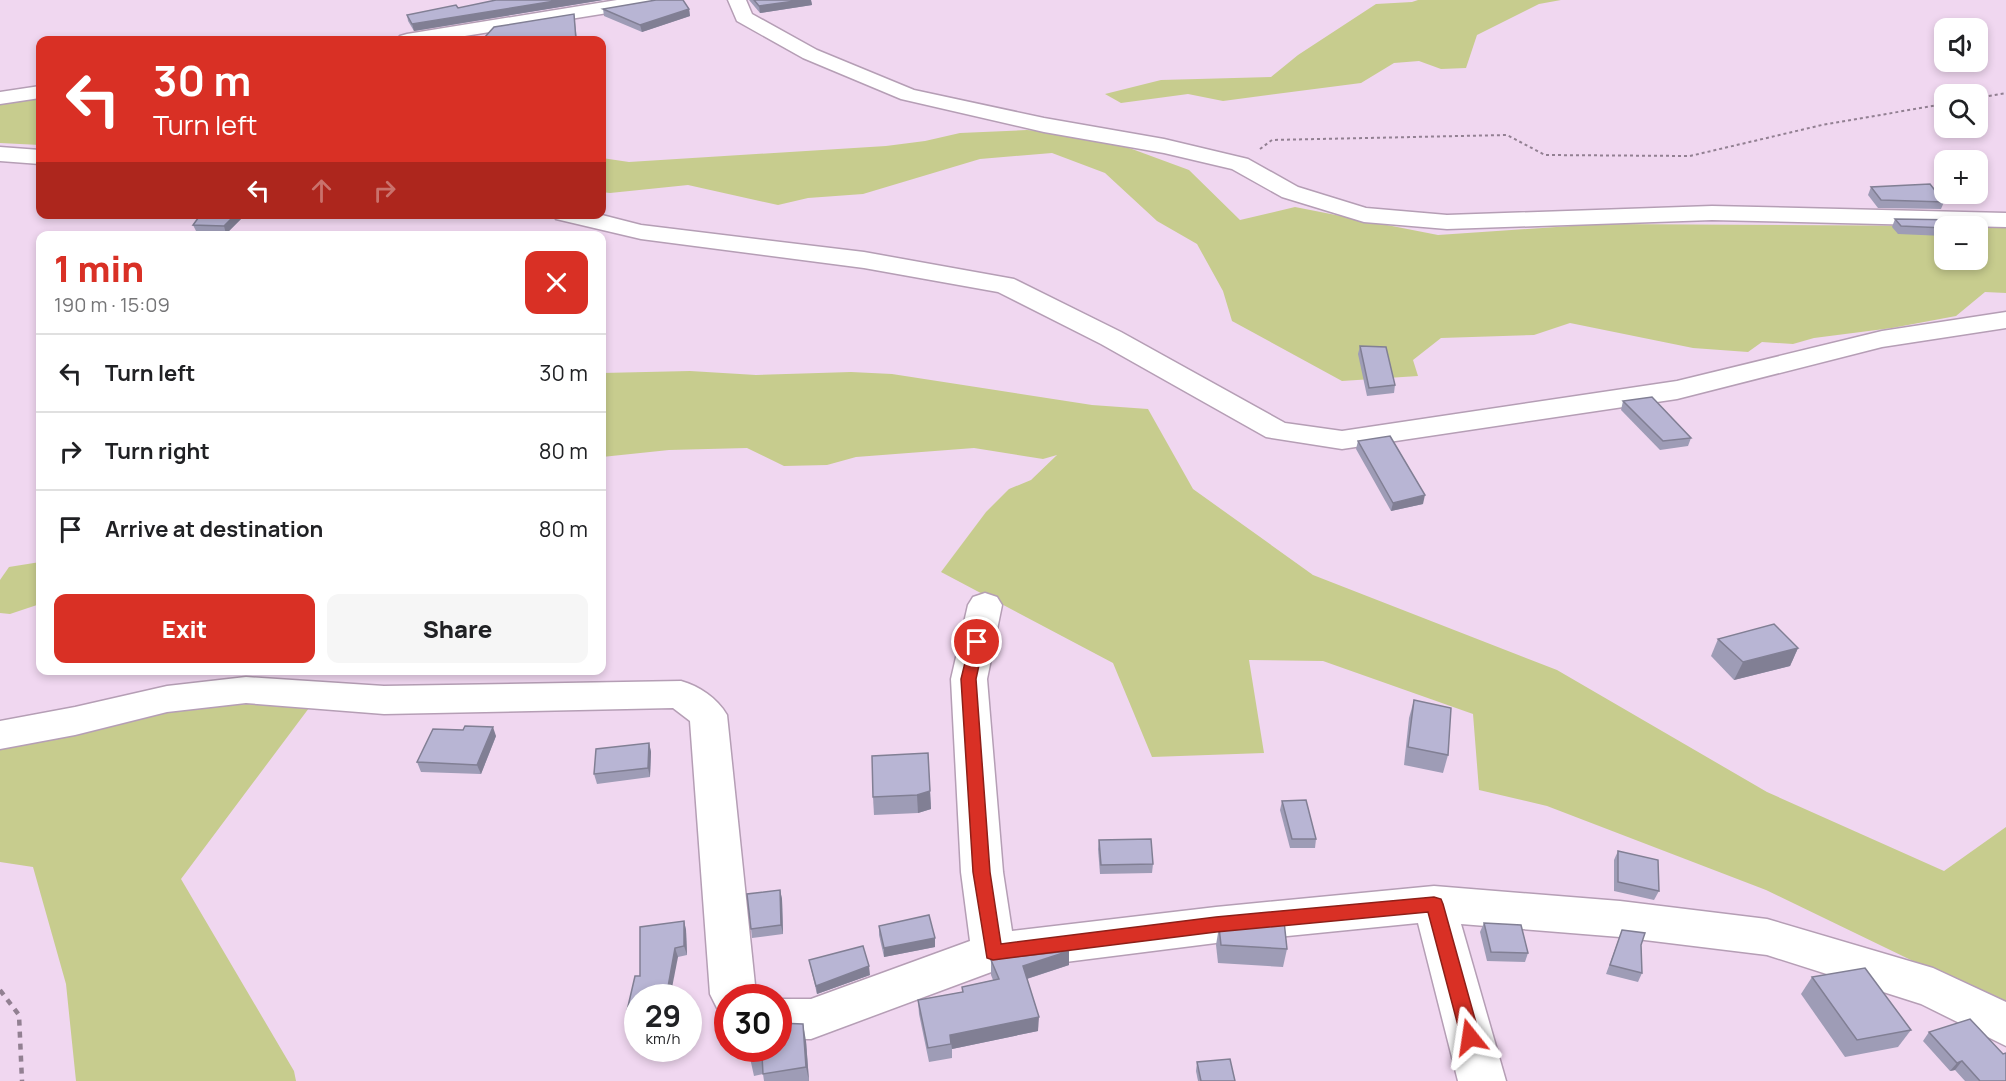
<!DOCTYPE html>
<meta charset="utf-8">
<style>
:root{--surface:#fff;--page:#f6f6f6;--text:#202124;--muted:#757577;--line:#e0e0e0;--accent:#d93025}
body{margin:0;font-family:Manrope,sans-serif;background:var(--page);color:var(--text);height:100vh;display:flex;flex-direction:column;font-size:22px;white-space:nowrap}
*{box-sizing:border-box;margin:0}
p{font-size:20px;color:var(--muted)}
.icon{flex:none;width:33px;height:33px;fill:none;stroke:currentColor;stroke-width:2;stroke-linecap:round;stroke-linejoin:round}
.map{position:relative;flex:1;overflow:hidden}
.drawer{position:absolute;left:36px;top:231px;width:570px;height:444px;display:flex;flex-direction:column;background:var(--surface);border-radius:12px;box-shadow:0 3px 9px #0003}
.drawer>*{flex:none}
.hud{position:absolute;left:36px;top:36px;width:570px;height:183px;border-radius:12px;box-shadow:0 3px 9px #0003;background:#d93025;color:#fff;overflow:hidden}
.buttons{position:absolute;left:1934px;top:18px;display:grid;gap:12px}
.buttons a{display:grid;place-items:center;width:54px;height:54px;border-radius:12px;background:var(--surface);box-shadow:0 3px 9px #0003;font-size:30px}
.speed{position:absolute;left:624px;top:984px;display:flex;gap:12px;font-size:30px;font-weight:700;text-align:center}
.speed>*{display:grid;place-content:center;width:78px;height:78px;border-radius:50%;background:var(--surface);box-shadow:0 3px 9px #0003;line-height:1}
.speed small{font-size:15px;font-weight:400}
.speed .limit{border:9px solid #d22;background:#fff;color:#111}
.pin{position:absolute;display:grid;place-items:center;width:51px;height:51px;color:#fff;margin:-26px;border:3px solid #fff;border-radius:50%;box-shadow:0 2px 6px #0007}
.me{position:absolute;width:66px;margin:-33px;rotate:345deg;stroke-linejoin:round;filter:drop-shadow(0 0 4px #0008)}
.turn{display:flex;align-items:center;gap:21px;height:126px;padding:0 18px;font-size:27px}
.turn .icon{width:78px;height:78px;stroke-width:2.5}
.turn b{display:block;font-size:42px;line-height:51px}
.lanes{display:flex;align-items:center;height:57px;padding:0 18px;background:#0003;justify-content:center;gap:30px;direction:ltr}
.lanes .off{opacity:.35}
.round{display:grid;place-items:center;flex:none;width:63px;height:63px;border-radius:12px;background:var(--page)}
.head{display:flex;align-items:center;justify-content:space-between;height:102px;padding:0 18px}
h1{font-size:36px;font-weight:800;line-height:45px;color:var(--accent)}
.cta{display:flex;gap:12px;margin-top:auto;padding:12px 18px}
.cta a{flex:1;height:69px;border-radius:12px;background:var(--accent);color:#fff;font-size:24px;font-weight:800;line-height:69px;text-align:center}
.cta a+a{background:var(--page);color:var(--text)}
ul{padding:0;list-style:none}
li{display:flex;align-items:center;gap:18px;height:78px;padding:0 18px;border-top:2px solid var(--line)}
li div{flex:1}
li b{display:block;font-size:22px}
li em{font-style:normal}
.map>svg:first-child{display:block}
.green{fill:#c7cc8e}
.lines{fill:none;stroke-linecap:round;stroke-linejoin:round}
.minor-casing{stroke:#b59eb5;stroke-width:3}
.path-far1{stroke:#928092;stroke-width:2;stroke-dasharray:3 3;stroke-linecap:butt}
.path{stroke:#928092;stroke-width:4.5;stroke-dasharray:6 6;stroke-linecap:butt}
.minor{fill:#fff;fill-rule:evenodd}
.wall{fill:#9e9cb6}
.shaded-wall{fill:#817f94}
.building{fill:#b8b5d4;stroke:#817f94;stroke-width:1.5}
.route{fill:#d93025;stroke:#8d1f18;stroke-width:1.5}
</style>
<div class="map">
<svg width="2006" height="1081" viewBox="0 0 2006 1081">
<rect width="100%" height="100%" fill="#f0d7f0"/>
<g class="green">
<polygon points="1418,0 1561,0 1539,4 1477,35 1466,68 1441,69 1419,61 1394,63 1361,83 1223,101 1188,94 1121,103 1105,94 1161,80 1271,77 1298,55 1376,4 1412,2"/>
<polygon points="40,86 40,145 0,143 0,92"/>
<polygon points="1027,130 1082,135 1132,149 1189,170 1240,220 1295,207 1438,235 1600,224 1959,226 1944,226 1944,260 1977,260 1977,227 2006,228 2006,293 1985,292 1956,316 1892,328 1814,338 1793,344 1762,342 1748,352 1693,348 1570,323 1534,335 1441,338 1413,360 1418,376 1342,381 1232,321 1223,291 1197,244 1157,221 1105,173 1052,153 980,159 863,194 808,198 778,205 688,185 610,193 602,192 602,158 629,162 886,146 925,141 960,133"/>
<polygon points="690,371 756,375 851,372 892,374 1092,405 1148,409 1193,489 1313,575 1557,670 1767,792 1944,871 2006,827 2006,1006 1766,890 1547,806 1479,790 1473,714 1323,661 1249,660 1264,753 1152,757 1113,663 941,572 986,512 1009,489 1031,480 1057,455 1043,459 974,448 856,457 827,465 784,466 747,448 669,450 602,457 602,373"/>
<polygon points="40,562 40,604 10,614 0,613 0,580 9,567"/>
<polygon points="248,704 309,708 181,879 294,1071 296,1081 76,1081 66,984 33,867 0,862 0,744 162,709"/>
</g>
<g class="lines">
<g class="minor-casing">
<g id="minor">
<polygon points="617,0 660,0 658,4 651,6 440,40 397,40 400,36 407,34"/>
<polygon points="728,0 746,0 752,14 817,50 914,90 1044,118 1164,139 1248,159 1298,187 1366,208 1447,215 1712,206 2006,213 2006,227 1712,220 1447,229 1364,222 1282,197 1232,169 1164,153 1044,132 901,99 803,58 737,21"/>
<polygon points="40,86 40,98 0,104 0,92"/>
<polygon points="0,147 40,150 40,164 0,161"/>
<polygon points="553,214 598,214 641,225 864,252 1014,279 1121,332 1285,423 1342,431 1677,381 1882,331 2006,312 2006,328 1882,347 1677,399 1342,449 1266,437 1101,344 998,292 864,268 641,239 556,219"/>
<polygon points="985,593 997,597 1002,605 987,679 1003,872 1012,931 1216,907 1434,886 1620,901 1767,919 1933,968 2006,1002 2006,1046 1921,1004 1767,955 1620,937 1461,924 1506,1081 1458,1081 1418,923 1216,943 994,971 811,1039 778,1039 778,999 811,999 970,941 961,872 951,679 968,605 973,597"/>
<path d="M 246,677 L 384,686 L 681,681 C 699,686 717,698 727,715 L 755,985 L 760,998 L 728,998 L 728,1014 L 717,1008 L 710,994 L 690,721 L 673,708 L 384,714 L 246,703 L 167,712 L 75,735 L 0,749 L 0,721 L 75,707 L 167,686 Z"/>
</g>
</g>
<g class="path-far1">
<polyline points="1977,98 2006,93"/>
<polyline points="1260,149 1272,140 1507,135 1545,155 1690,156 1822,125 1944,104"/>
</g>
<polyline class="path" points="0,990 19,1015 22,1081"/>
<use href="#minor" class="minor"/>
</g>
<g class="wall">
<polygon points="496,0 603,0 414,31 408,21 407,15 458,8"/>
<polygon points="749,0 811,0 812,5 760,13"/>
<polygon points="603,9 689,9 690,16 642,32 604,16"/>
<polygon points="574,14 577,40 484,40 484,38"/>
<polygon points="1871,187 1944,202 1941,209 1878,208 1868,195"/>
<polygon points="201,214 246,214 226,234 197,233 193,225"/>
<polygon points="1895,219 1944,226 1944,236 1898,234 1892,227"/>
<polygon points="1360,346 1395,385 1394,393 1367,396 1358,354"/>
<polygon points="1623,401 1691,438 1688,446 1660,450 1621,410"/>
<polygon points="1358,441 1423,504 1391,511 1356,449"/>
<polygon points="1718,639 1798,648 1790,666 1734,680 1711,656"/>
<polygon points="437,670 469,670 438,674"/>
<polygon points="1414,700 1448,755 1443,773 1404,765 1409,718"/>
<polygon points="496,736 481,774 421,772 417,762"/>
<polygon points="649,743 651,752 650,777 597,784 594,774"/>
<polygon points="928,753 931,809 918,813 874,815 873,797"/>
<polygon points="1282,801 1316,839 1315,848 1290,848 1280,810"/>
<polygon points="1099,840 1153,864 1152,873 1100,874 1098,849"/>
<polygon points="1618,851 1659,891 1654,900 1614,891 1614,860"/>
<polygon points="780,890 782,899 783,934 752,938 751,929"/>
<polygon points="684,921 686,930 687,955 678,957 638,998 638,1024 629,1024 626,1015 640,976"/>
<polygon points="1484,923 1528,953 1525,962 1487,961 1480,932"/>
<polygon points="879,926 935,938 935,947 884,957 879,935"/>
<polygon points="1219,927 1287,949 1283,967 1218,963 1216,945"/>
<polygon points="1622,930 1641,945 1642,973 1638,982 1606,974"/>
<polygon points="809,960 870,975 817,994"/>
<polygon points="991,960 1069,965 1027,979 1038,1031 952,1049 952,1058 929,1062 919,1014 918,1000 962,992 962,987 993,980 991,975"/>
<polygon points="1812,977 1911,1030 1898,1047 1845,1057 1801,994"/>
<polygon points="1929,1032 2003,1054 2006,1081 1965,1081 1955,1070 1950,1071 1923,1041"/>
<polygon points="806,1041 809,1081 764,1081 763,1074 754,1076 750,1058"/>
<polygon points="1197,1062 1235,1081 1198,1081 1196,1071"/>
</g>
<g class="shaded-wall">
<polygon points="561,0 603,0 414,31 412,24"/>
<polygon points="802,0 811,0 812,5 760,13 759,6"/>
<polygon points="689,9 690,16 642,32 640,25"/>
<polygon points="236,214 246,214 226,234 224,226"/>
<polygon points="1425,495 1423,504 1391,511 1393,503"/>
<polygon points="1798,648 1790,666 1734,680 1743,662"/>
<polygon points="493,727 496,736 481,774 477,765"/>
<polygon points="649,743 651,752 650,777 648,768"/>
<polygon points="930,791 931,809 918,813 917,795"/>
<polygon points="780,890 782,899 783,934 781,925"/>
<polygon points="684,921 686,930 687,955 684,946"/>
<polygon points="935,938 935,947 884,957 884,948"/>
<polygon points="675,948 678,957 670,998 666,998"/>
<polygon points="1069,951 1069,965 1023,980 1023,966"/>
<polygon points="869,966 870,975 817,994 816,986"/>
<polygon points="1039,1017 1038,1031 952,1049 950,1035"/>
<polygon points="803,1024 806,1041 809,1081 806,1067"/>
<polygon points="1962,1061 1955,1070 1950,1071 1957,1063"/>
</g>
<g class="building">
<polygon points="496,0 561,0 412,24 407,15 456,5 458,8"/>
<polygon points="656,0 683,0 689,9 640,25 603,9"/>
<polygon points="754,0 802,0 759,6"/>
<polygon points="574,14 576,40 510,40 512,39 484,38 494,27"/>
<polygon points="1930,184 1944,202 1881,200 1871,187"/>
<polygon points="201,214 236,214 224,226 193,225"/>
<polygon points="1895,219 1960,220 1966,226 1944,226 1944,228 1901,226"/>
<polygon points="1360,346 1386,347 1395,385 1369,388"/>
<polygon points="1652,397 1691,438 1663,441 1623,401"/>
<polygon points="1390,436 1425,495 1393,503 1358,441"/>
<polygon points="1774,624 1798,648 1743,662 1718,639"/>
<polygon points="1414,700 1451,708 1448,755 1408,747"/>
<polygon points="465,726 493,727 477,765 417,762 433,729 463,730"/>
<polygon points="649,743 648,768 594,774 596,749"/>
<polygon points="928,753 930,791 917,795 873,797 872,756"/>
<polygon points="1306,800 1316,839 1292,839 1282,801"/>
<polygon points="1151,839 1153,864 1101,865 1099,840"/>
<polygon points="1618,851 1658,860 1659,891 1618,882"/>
<polygon points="780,890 781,925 751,929 747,894"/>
<polygon points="929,915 935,938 884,948 879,926"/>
<polygon points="684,921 684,946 675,948 666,998 638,998 638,1015 626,1015 635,976 640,976 640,927"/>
<polygon points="1284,921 1287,949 1221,945 1219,927"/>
<polygon points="1484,923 1521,925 1528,953 1491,952"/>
<polygon points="1622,930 1645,933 1641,945 1642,973 1610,965"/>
<polygon points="863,946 869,966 816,986 809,960"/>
<polygon points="1069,951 1023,966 1039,1017 950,1035 951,1044 928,1048 918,1000 963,992 962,987 999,979 991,960 994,959"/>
<polygon points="1865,968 1911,1030 1857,1040 1812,977"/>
<polygon points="1970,1019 2003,1054 2006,1053 2006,1081 1980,1081 1962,1061 1957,1063 1929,1032"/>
<polygon points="778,1023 803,1024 806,1067 763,1074 762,1056 750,1058 750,1048 778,1048"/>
<polygon points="1230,1059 1235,1081 1201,1081 1197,1062"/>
</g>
<polygon class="route" points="977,637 984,642 976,679 990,872 1001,944 1216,917 1434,897 1441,899 1443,904 1480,1037 1477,1043 1470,1045 1464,1043 1461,1037 1428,912 1216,932 993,960 987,958 973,872 961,679 970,642"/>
</svg>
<div class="buttons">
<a><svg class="icon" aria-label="sound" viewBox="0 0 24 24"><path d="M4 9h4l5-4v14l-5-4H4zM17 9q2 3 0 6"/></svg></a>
<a><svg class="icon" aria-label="search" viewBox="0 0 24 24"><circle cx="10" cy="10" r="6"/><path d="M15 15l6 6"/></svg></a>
<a>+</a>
<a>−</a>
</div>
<div class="speed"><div>29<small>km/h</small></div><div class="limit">30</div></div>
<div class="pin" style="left:977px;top:642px;background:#d93025"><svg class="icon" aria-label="arrive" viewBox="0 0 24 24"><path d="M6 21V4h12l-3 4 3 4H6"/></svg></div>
<svg class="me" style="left:1470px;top:1037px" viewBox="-20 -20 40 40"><path d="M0-17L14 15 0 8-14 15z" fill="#d93025" stroke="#fff" stroke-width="4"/></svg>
<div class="hud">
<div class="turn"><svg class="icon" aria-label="left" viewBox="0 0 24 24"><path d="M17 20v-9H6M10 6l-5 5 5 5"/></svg><div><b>30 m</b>Turn left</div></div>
<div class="lanes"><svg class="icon" aria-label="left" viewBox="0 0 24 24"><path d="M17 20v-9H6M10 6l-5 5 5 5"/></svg><svg class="icon off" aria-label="ahead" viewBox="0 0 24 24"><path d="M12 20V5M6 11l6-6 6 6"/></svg><svg class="icon off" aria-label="right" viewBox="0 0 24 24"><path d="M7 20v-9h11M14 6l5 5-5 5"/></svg></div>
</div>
<section class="drawer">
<div class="head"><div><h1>1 min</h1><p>190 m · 15:09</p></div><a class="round" style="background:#d93025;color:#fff"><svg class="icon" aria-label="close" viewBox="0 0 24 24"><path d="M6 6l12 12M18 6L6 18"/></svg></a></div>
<ul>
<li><svg class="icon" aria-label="left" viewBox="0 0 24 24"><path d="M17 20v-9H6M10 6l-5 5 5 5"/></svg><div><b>Turn left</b></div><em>30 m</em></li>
<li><svg class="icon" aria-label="right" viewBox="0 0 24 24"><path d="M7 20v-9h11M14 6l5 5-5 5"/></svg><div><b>Turn right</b></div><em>80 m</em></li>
<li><svg class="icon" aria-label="arrive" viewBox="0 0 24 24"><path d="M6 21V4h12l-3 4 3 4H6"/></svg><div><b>Arrive at destination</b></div><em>80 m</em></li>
</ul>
<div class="cta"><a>Exit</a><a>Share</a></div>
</section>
</div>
